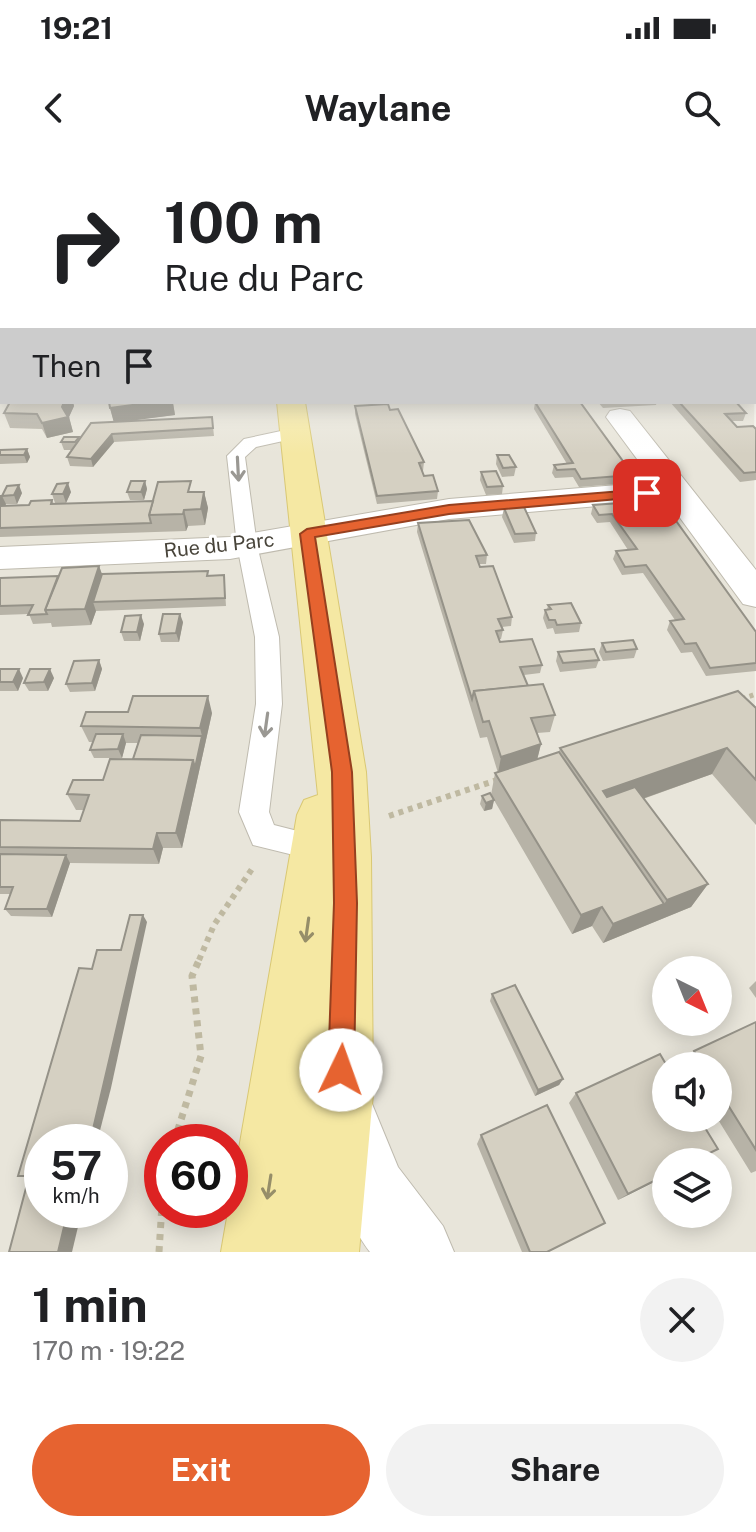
<!DOCTYPE html>
<meta charset="utf-8">
<style>
:root{--surface:#fff;--page:#f2f2f2;--text:#202124;--muted:#757577;--accent:#e66330}
body{margin:0;font-family:"Public Sans",sans-serif;background:var(--page);color:var(--text);height:100vh;display:flex;flex-direction:column;font-size:30px;white-space:nowrap}
*{box-sizing:border-box;margin:0}
p{font-size:26px;color:var(--muted)}
.icon{flex:none;width:44px;height:44px;fill:none;stroke:currentColor;stroke-width:2;stroke-linecap:round;stroke-linejoin:round}
.map{position:relative;height:1092px;overflow:hidden}
.side{display:flex;flex-direction:column;background:var(--surface);flex:1}
.side>*{flex:none}
.hud{position:absolute;left:0px;top:0px;width:756px;height:244px;box-shadow:0 4px 20px #0003;background:#fff;color:var(--text);overflow:hidden}
.needle{width:52px;rotate:137deg}
.controls{position:absolute;left:652px;top:796px;display:grid;gap:16px}
.controls a{display:grid;place-items:center;width:80px;height:80px;border-radius:50%;background:var(--surface);box-shadow:0 4px 20px #0003;font-size:40px}
.speed{position:absolute;left:24px;top:964px;display:flex;gap:16px;font-size:40px;font-weight:700;text-align:center}
.speed>*{display:grid;place-content:center;width:104px;height:104px;border-radius:50%;background:var(--surface);box-shadow:0 4px 20px #0003;line-height:1}
.speed small{font-size:20px;font-weight:400}
.speed .limit{border:12px solid #d22;background:#fff;color:#111}
.pin{position:absolute;display:grid;place-items:center;width:68px;height:68px;color:#fff;margin:-34px;border-radius:16px;box-shadow:0 4px 12px #0006}
.me{position:absolute;width:88px;margin:-44px;rotate:3deg;stroke-linejoin:round;filter:drop-shadow(0 0 6px #0008)}
.turn{display:flex;align-items:center;gap:28px;height:168px;padding:0 32px;font-size:36px}
.turn .icon{width:104px;height:104px;stroke-width:2.5}
.turn b{display:block;font-size:56px;line-height:68px}
.then{display:flex;align-items:center;height:76px;padding:0 32px;background:#0003;gap:16px;font-size:30px}
.round{display:grid;place-items:center;flex:none;width:84px;height:84px;border-radius:42px;background:var(--page)}
.headline{display:flex;align-items:center;justify-content:space-between;height:136px;padding:0 32px}
h1{font-size:48px;font-weight:700;line-height:60px}
.primary-button{display:flex;gap:16px;margin-top:auto;padding:16px 32px}
.primary-button a{flex:1;height:92px;border-radius:48px;background:var(--accent);color:#fff;font-size:32px;font-weight:700;line-height:92px;text-align:center}
.primary-button a+a{background:var(--page);color:var(--text)}
.status{display:flex;justify-content:space-between;align-items:center;height:56px;padding:0 40px;background:var(--surface);direction:ltr}
.status svg{height:22px;fill:currentColor}
header{display:flex;justify-content:space-between;align-items:center;height:104px;padding:0 32px;background:var(--surface);font-size:36px;font-weight:700}
.map>svg:first-child{display:block}
.residential{fill:#e8e5da;fill-rule:evenodd}
.lines{fill:none;stroke-linecap:round;stroke-linejoin:round}
.service-casing{stroke:#bfbbaf;stroke-width:2}
.minor-casing{stroke:#bfbbaf;stroke-width:2}
.tertiary-casing{stroke:#bfbbaf;stroke-width:2}
.primary-casing{stroke:#d9c874;stroke-width:2}
.path-far2{stroke:#bfb9a1;stroke-width:5;stroke-dasharray:4 4;stroke-linecap:butt}
.path-far1{stroke:#bfb9a1;stroke-width:6;stroke-dasharray:5 5;stroke-linecap:butt}
.path{stroke:#bfb9a1;stroke-width:7;stroke-dasharray:6 6;stroke-linecap:butt}
.service{fill:#fff;fill-rule:evenodd}
.minor{fill:#fff;fill-rule:evenodd}
.tertiary{fill:#fff;fill-rule:evenodd}
.primary{fill:#f5e8a3;fill-rule:evenodd}
.wall{fill:#b7b3a7}
.shaded-wall{fill:#959288}
.building{fill:#d5d0c2;stroke:#959288;stroke-width:2}
.oneway{stroke:#9a9893}
.oneway2{stroke:#968e69}
.route{fill:#e66330;stroke:#96401f;stroke-width:2}
.labels{text-anchor:middle;dominant-baseline:central;stroke-width:6;stroke-linejoin:round;paint-order:stroke}
.far-street-label{font-size:20px;fill:#48443a;stroke:#fff}
</style>
<div class="status"><b>19:21</b><svg viewBox="0 0 49 12"><path d="M0 12V9h3v3zM5 12V6h3v6zM10 12V3h3v9zM15 12V0h3v12zM26 1h20v11H26zM47 4h2v5h-2z"/></svg></div>
<header><svg class="icon" aria-label="back" viewBox="0 0 24 24"><path d="M15 5l-7 7 7 7"/></svg>Waylane<svg class="icon" aria-label="search" viewBox="0 0 24 24"><circle cx="10" cy="10" r="6"/><path d="M15 15l6 6"/></svg></header>
<div class="map">
<svg width="756" height="1092" viewBox="0 0 756 1092">
<rect width="100%" height="100%" fill="#f4f3eb"/>
<path class="residential" d="M 754,141 L 756,1092 L 0,1092 L 0,198 L 2,242 L 754,242 ZM 666,810 L 718,810 L 718,862 L 666,862 ZM 666,906 L 718,906 L 718,958 L 666,958 ZM 42,982 L 110,982 L 110,1050 L 42,1050 ZM 162,982 L 230,982 L 230,1050 L 162,1050 ZM 666,1002 L 718,1002 L 718,1054 L 666,1054 Z"/>
<g class="lines">
<g class="service-casing">
<polygon id="service" points="295,268 301,269 304,273 301,277 256,287 245,297 257,385 279,477 282,544 269,652 274,665 329,679 333,688 329,697 318,701 253,685 239,652 256,544 255,477 237,385 227,296 244,279"/>
</g>
<g class="minor-casing">
<g id="minor">
<polygon points="2,217 2,233 0,234 0,218"/>
<polygon points="620,249 630,251 756,410 756,447 743,444 667,340 449,359 230,399 0,409 0,387 230,377 449,339 654,322 606,257 610,251"/>
</g>
</g>
<g class="tertiary-casing">
<path id="tertiary" d="M 346,929 L 370,939 L 398,1007 L 443,1066 L 454,1092 L 370,1092 C 352,1068 310,992 313,963 C 313,956 320,946 322,939 Z"/>
</g>
<g class="primary-casing">
<polygon id="primary" points="277,242 305,242 366,612 371,697 373,934 359,1092 221,1092 297,655 304,640 318,635"/>
</g>
<polyline class="path-far2" points="742,539 756,534"/>
<g class="path-far1">
<polyline points="389,656 497,620"/>
<polyline points="199,800 214,765 254,706"/>
</g>
<g class="path">
<polyline points="174,982 201,896 192,816 200,798"/>
<polyline points="159,1092 162,1045"/>
</g>
<use href="#service" class="service"/>
<use href="#minor" class="minor"/>
<use href="#tertiary" class="tertiary"/>
<use href="#primary" class="primary"/>
</g>
<g class="wall">
<polygon points="10,242 73,242 74,246 69,257 73,272 47,278 42,269 10,268 4,253"/>
<polygon points="535,242 633,315 630,323 579,327 573,317 555,318 552,313 554,305 567,304 534,249"/>
<polygon points="598,242 657,242 656,245 603,248"/>
<polygon points="670,242 736,242 746,253 743,261 732,261 737,267 756,269 756,320 740,322"/>
<polygon points="173,243 175,255 124,261 212,257 214,276 114,282 93,307 70,306 67,297 72,290 64,290 61,282 79,277 80,279 114,262 110,248"/>
<polygon points="355,246 390,250 424,302 423,311 422,311 424,316 438,331 437,339 377,344 355,254"/>
<polygon points="27,289 30,297 27,303 0,304 0,290"/>
<polygon points="497,295 516,307 514,316 502,317 496,304"/>
<polygon points="481,312 503,326 502,334 486,335 480,320"/>
<polygon points="145,321 147,329 144,340 130,340 127,332"/>
<polygon points="71,332 66,343 55,343 52,334"/>
<polygon points="193,332 204,332 208,348 205,365 188,366 186,371 0,377 0,336 22,333 17,344 6,344 5,346 29,345 52,340 54,344 153,341"/>
<polygon points="661,340 756,472 756,511 706,516 692,492 681,493 667,470 670,461 675,460 643,413 622,415 613,399 616,391 628,390 610,362 597,363 591,354 593,345"/>
<polygon points="504,348 536,373 535,381 514,383 502,357"/>
<polygon points="418,363 487,395 486,404 479,404 480,407 512,457 511,466 502,467 503,470 501,479 498,479 500,482 542,505 540,513 524,515 528,526 555,555 550,572 537,573 541,584 537,600 559,592 560,588 756,548 756,665 712,614 643,639 708,724 691,747 603,783 592,766 572,774 491,635 495,613 498,613 487,577 480,578 417,372"/>
<polygon points="99,406 102,414 224,415 226,446 96,451 91,465 52,467 51,463 33,464 29,454 0,455 0,418 58,416"/>
<polygon points="548,445 581,463 579,472 555,474 553,468 547,469 543,458 545,450 547,450"/>
<polygon points="183,462 179,482 161,482 159,474"/>
<polygon points="144,464 140,481 124,481 121,472"/>
<polygon points="602,483 637,489 634,498 603,501 599,492"/>
<polygon points="558,492 599,500 596,508 560,512 556,501"/>
<polygon points="99,500 102,509 95,531 70,532 66,524"/>
<polygon points="0,509 23,518 18,531 0,531"/>
<polygon points="54,518 48,531 29,531 24,523"/>
<polygon points="212,553 182,688 163,688 159,704 70,703 52,757 11,756 5,749 10,734 0,734 0,660 80,661 84,650 76,650 67,634 103,620 133,599 138,583 126,583 122,598 94,598 90,590 93,582 89,582 81,566"/>
<polygon points="482,636 494,640 492,649 484,651 480,644"/>
<polygon points="756,821 756,838 749,828"/>
<polygon points="492,834 563,919 559,925 535,936 490,841"/>
<polygon points="756,862 756,1011 751,1013 717,958 718,906 685,906 682,902 694,891"/>
<polygon points="576,933 705,996 618,1040 569,943"/>
<polygon points="481,975 605,1063 548,1092 522,1092 477,984"/>
</g>
<g class="shaded-wall">
<polygon points="64,242 73,242 74,246 69,257 73,272 47,278 42,263 62,247"/>
<polygon points="155,242 177,242 173,243 175,255 114,263 110,248"/>
<polygon points="112,274 114,282 93,307 91,299"/>
<polygon points="27,289 30,297 27,303 24,295"/>
<polygon points="145,321 147,329 144,340 141,332"/>
<polygon points="68,323 71,332 66,343 63,334"/>
<polygon points="19,325 22,333 17,344 14,335"/>
<polygon points="204,332 208,348 205,365 201,349"/>
<polygon points="2,336 6,344 0,355 0,339"/>
<polygon points="184,350 188,366 186,371 183,354"/>
<polygon points="99,406 105,423 93,442 96,451 91,465 85,449"/>
<polygon points="180,454 183,462 179,482 176,473"/>
<polygon points="141,455 144,464 140,481 137,472"/>
<polygon points="99,500 102,509 95,531 92,523"/>
<polygon points="19,509 23,518 18,531 13,522"/>
<polygon points="50,509 54,518 48,531 44,522"/>
<polygon points="208,536 212,553 182,688 176,673 193,600 202,576 200,568"/>
<polygon points="123,574 126,583 122,598 118,589"/>
<polygon points="541,584 537,600 498,613 501,597"/>
<polygon points="727,588 712,614 605,652 603,631"/>
<polygon points="494,640 492,649 484,651 486,643"/>
<polygon points="157,673 163,688 159,704 153,689"/>
<polygon points="66,695 70,703 52,757 47,749"/>
<polygon points="708,724 691,747 603,783 613,764 664,744 667,740"/>
<polygon points="602,747 592,766 572,774 581,755"/>
<polygon points="143,755 147,762 111,928 97,982 90,982"/>
<polygon points="563,919 559,925 535,936 538,930"/>
<polygon points="666,1015 666,1016 618,1040 628,1034"/>
<polygon points="68,1050 82,1050 72,1092 58,1092"/>
</g>
<g class="building">
<polygon points="754,161 756,161 756,177 754,179"/>
<polygon points="10,242 64,242 62,247 68,257 42,263 37,254 4,253"/>
<polygon points="109,242 155,242 110,248"/>
<polygon points="535,242 580,242 633,315 581,319 575,309 557,310 554,305 573,303"/>
<polygon points="679,242 736,242 746,253 725,254 737,267 753,266 756,269 756,312 744,313"/>
<polygon points="388,244 390,250 398,249 424,302 419,303 424,316 433,315 438,331 377,336 355,246"/>
<polygon points="212,257 213,268 112,274 91,299 67,297 91,263"/>
<polygon points="64,277 79,277 75,282 61,282"/>
<polygon points="27,289 24,295 0,295 0,290"/>
<polygon points="497,295 509,295 516,307 503,308"/>
<polygon points="496,311 503,326 487,327 481,312"/>
<polygon points="131,321 145,321 141,332 127,332"/>
<polygon points="191,321 188,332 204,332 201,349 184,350 183,354 149,355 158,322"/>
<polygon points="68,323 63,334 52,334 57,324"/>
<polygon points="19,325 14,335 2,336 0,339 0,336 2,336 7,326"/>
<polygon points="52,340 51,344 153,341 149,355 151,363 0,368 0,346 29,345 31,341"/>
<polygon points="661,340 756,472 756,503 710,508 696,483 685,484 670,461 684,459 646,405 625,407 616,391 637,389 612,354 599,355 593,345"/>
<polygon points="524,347 536,373 515,374 504,348"/>
<polygon points="469,360 487,395 476,396 480,407 493,406 512,457 498,459 503,470 496,471 500,482 532,479 542,505 520,507 528,526 474,531 472,539 418,363"/>
<polygon points="99,406 85,449 45,450 62,408"/>
<polygon points="208,411 207,416 224,415 225,438 93,442 102,414"/>
<polygon points="58,416 45,450 47,454 28,455 33,445 0,446 0,418"/>
<polygon points="571,443 581,463 557,465 555,460 549,460 545,450 551,449 548,445"/>
<polygon points="163,454 180,454 176,473 159,474"/>
<polygon points="141,455 137,472 121,472 125,456"/>
<polygon points="633,480 637,489 606,492 602,483"/>
<polygon points="594,489 599,500 563,503 558,492"/>
<polygon points="99,500 92,523 66,524 74,501"/>
<polygon points="0,509 19,509 13,522 0,522"/>
<polygon points="30,509 50,509 44,522 24,523"/>
<polygon points="543,524 555,555 531,558 541,584 501,597 489,561 483,562 474,531"/>
<polygon points="738,531 756,548 756,620 727,588 603,631 607,637 635,627 708,724 667,740 560,588"/>
<polygon points="133,536 208,536 200,568 81,566 86,552 128,552"/>
<polygon points="96,574 123,574 118,589 90,590"/>
<polygon points="141,575 202,576 195,608 193,600 133,599"/>
<polygon points="559,592 664,744 613,764 602,747 581,755 495,613"/>
<polygon points="110,599 193,600 176,673 157,673 153,689 0,687 0,660 80,661 89,635 67,634 73,620 103,620"/>
<polygon points="490,633 494,640 486,643 482,636"/>
<polygon points="0,694 66,695 47,749 5,749 13,727 0,727"/>
<polygon points="130,755 143,755 90,982 42,982 42,1013 30,1013 29,1016 18,1016 79,808 92,809 97,790 121,790"/>
<polygon points="515,825 563,919 538,930 492,834"/>
<polygon points="756,862 756,990 718,929 718,906 703,906 694,891"/>
<polygon points="660,894 667,906 666,906 666,958 699,958 718,989 691,1002 666,1002 666,1015 628,1034 576,933"/>
<polygon points="547,945 605,1063 547,1092 530,1092 481,975"/>
<polygon points="30,1013 42,1013 42,1050 68,1050 58,1092 9,1092"/>
</g>
<defs><path id="oneway-shaft" d="M-6 0H5M1.5-3L5.5 0L1.5 3" fill="none" stroke-width="1.6" stroke-linecap="round" stroke-linejoin="round" transform="scale(2)"/></defs>
<g class="oneway">
<use href="#oneway-shaft" transform="translate(238 309) rotate(87)"/>
<use href="#oneway-shaft" transform="translate(266 565) rotate(98)"/>
</g>
<g class="oneway2">
<use href="#oneway-shaft" transform="translate(307 770) rotate(98)"/>
<use href="#oneway-shaft" transform="translate(269 1027) rotate(99)"/>
</g>
<linearGradient id="sky" x2="0" y2="1"><stop stop-color="#91bde9"/><stop offset="0.48" stop-color="#fafaf6"/><stop offset="1" stop-color="#fafaf6" stop-opacity="0"/></linearGradient>
<rect width="756" height="294" fill="url(#sky)"/>
<polygon class="route" points="647,329 654,333 652,336 449,354 315,377 352,612 357,743 354,910 350,920 341,924 331,920 328,910 334,743 332,612 300,374 307,369 449,345"/>
<g class="labels">
<g class="far-street-label">
<text transform="translate(219 385) rotate(-6)">Rue du Parc</text>
</g>
</g>
</svg>
<div class="controls">
<a><svg class="needle" viewBox="-14 -14 28 28"><path d="M0-13l5 13h-10z" fill="#e53935"/><path d="M0 13l5-13h-10z" fill="#757577"/></svg></a>
<a><svg class="icon" aria-label="sound" viewBox="0 0 24 24"><path d="M4 9h4l5-4v14l-5-4H4zM17 9q2 3 0 6"/></svg></a>
<a><svg class="icon" aria-label="layers" viewBox="0 0 24 24"><path d="M12 4l9 5-9 5-9-5zM3 14l9 5 9-5"/></svg></a>
</div>
<div class="speed"><div>57<small>km/h</small></div><div class="limit">60</div></div>
<div class="pin" style="left:647px;top:333px;background:#d93025"><svg class="icon" aria-label="arrive" viewBox="0 0 24 24"><path d="M6 21V4h12l-3 4 3 4H6"/></svg></div>
<svg class="me" style="left:341px;top:910px" viewBox="-20 -20 40 40"><circle r="19" fill="#fff"/><path d="M0-13L10 11 0 6-10 11z" fill="#e66330"/></svg>
<div class="hud">
<div class="turn"><svg class="icon" aria-label="right" viewBox="0 0 24 24"><path d="M7 20v-9h11M14 6l5 5-5 5"/></svg><div><b>100 m</b>Rue du Parc</div></div>
<div class="then">Then<svg class="icon" aria-label="arrive" viewBox="0 0 24 24"><path d="M6 21V4h12l-3 4 3 4H6"/></svg></div>
</div>
</div>
<section class="side">
<div class="headline"><div><h1>1 min</h1><p>170 m · 19:22</p></div><a class="round"><svg class="icon" aria-label="close" viewBox="0 0 24 24"><path d="M6 6l12 12M18 6L6 18"/></svg></a></div>
<div class="primary-button"><a>Exit</a><a>Share</a></div>
</section>
